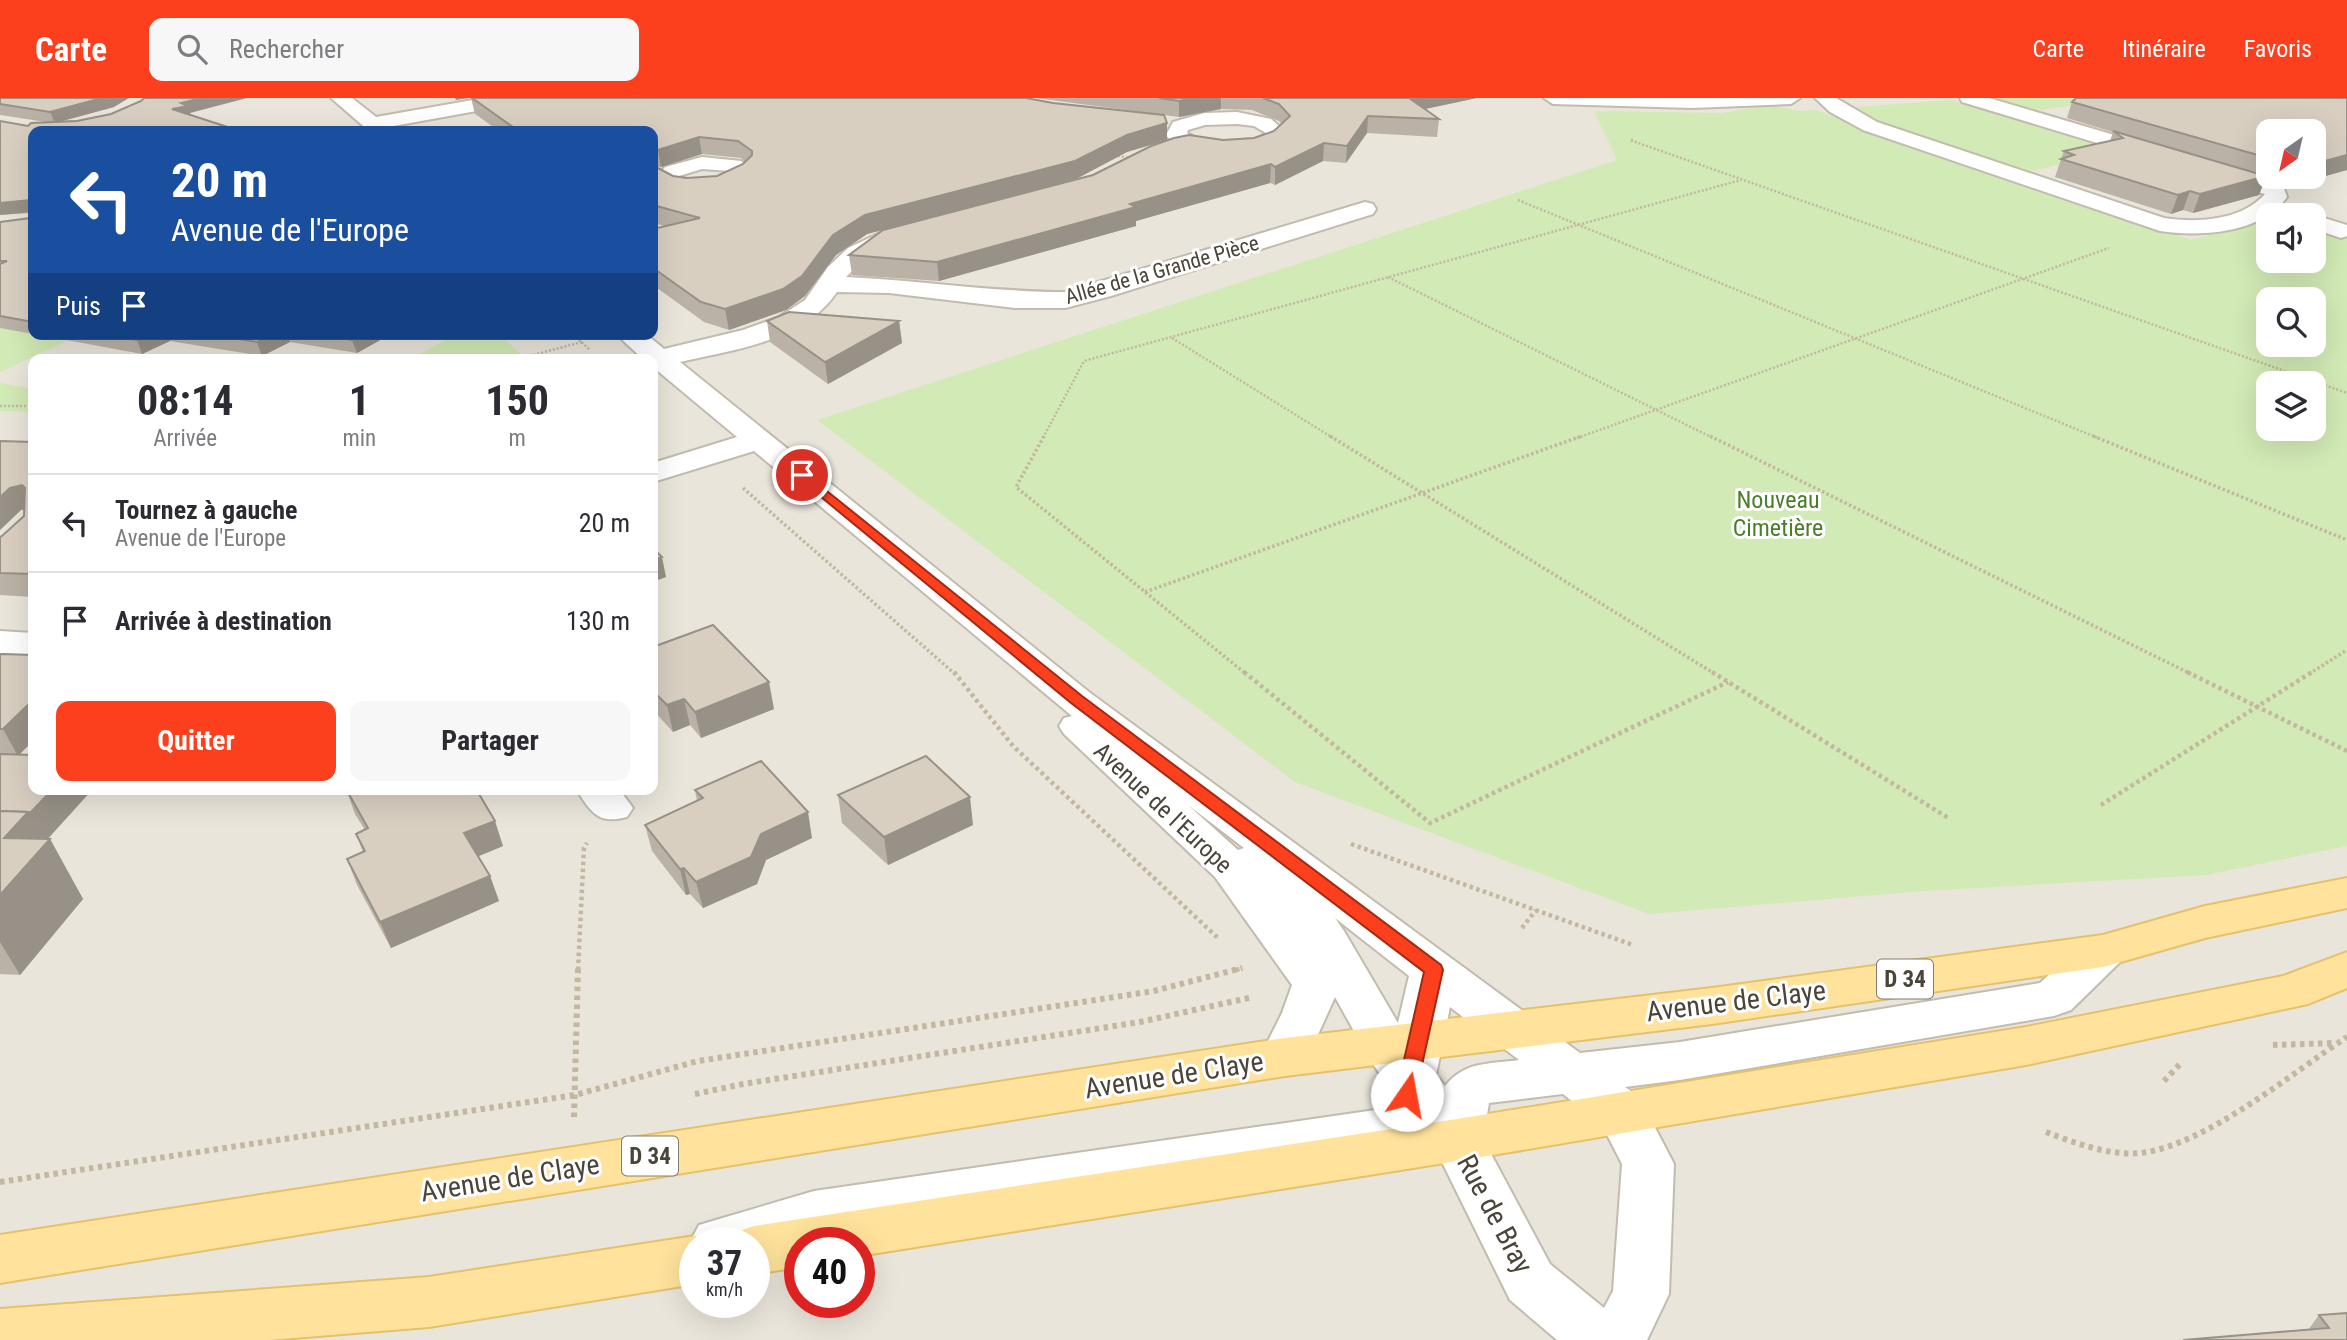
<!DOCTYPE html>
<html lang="fr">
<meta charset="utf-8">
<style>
:root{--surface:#fff;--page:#f7f7f7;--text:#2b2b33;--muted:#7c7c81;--line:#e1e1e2;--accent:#fc3f1d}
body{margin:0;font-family:"Roboto Condensed",sans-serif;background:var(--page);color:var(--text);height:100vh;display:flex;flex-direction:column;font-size:26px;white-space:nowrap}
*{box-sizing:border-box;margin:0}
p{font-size:23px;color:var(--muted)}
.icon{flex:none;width:38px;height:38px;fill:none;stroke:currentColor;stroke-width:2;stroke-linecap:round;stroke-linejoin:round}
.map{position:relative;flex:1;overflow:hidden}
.panel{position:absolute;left:28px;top:256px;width:630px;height:441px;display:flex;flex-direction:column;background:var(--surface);border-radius:14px;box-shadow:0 7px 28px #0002}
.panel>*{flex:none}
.top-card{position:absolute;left:28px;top:28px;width:630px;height:214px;border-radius:14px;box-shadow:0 7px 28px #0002;background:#1a4fa0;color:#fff;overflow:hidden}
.needle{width:46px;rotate:214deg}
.controls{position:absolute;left:2256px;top:21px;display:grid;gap:14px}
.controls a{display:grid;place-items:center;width:70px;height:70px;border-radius:14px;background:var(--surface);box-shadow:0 7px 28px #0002;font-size:35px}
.speed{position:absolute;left:679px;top:1129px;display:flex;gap:14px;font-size:35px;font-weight:700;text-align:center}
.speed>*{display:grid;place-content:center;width:91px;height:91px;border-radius:50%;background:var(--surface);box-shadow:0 7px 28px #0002;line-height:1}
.speed small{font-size:18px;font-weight:400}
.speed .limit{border:10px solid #d22;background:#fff;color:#111}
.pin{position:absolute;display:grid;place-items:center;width:60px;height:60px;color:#fff;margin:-30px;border:4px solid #fff;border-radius:50%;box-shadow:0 2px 7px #0007}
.me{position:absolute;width:77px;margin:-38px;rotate:12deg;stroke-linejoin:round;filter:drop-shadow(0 0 5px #0008)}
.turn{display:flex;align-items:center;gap:24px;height:147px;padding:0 28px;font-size:32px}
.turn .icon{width:91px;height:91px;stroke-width:2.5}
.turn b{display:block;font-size:49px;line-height:60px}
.then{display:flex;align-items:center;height:66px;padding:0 28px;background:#0003;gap:14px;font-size:26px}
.eta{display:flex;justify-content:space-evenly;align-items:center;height:119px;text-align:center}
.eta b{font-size:42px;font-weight:700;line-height:49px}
.cta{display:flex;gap:14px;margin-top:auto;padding:14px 28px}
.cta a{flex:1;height:80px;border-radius:14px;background:var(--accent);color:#fff;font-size:28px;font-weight:700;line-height:80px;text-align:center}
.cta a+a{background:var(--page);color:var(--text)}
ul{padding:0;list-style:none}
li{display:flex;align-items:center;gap:21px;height:98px;padding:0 28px;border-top:2px solid var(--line)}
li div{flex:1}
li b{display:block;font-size:26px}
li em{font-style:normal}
header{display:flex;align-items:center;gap:42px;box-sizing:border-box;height:98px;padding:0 35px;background:var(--accent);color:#fff}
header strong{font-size:33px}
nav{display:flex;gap:38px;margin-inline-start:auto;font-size:24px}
.search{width:490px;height:63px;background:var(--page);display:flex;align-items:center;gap:18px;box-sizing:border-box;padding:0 24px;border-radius:14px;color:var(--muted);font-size:26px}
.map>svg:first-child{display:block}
.residential{fill:#eae5da;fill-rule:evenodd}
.green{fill:#d2eab5;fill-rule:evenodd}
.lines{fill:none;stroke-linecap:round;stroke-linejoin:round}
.minor-casing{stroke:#c2bbae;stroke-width:4}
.major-casing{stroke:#e6c16a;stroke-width:4}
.path-far3{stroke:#c4b79f;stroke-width:2.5;stroke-dasharray:2 2;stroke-linecap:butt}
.path-far2{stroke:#c4b79f;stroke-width:3.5;stroke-dasharray:2.5 2.5;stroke-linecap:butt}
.path-far1{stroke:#c4b79f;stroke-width:4.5;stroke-dasharray:3.5 3.5;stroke-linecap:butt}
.path{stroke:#c4b79f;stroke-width:6;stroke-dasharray:4.5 4.5;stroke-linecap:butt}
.minor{fill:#fff;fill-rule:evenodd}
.major{fill:#ffe39c;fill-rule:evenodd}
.wall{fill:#bab2a6;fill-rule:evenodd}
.shaded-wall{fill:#979187}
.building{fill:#d8cfc1;stroke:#979187;stroke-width:2}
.route{fill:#fc3f1d;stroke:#a42913;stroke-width:2}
.labels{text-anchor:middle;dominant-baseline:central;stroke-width:6;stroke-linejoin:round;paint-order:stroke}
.far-street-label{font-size:21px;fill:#4b4439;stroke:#fff}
.shield{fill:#fff;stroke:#817c74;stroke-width:2}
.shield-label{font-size:23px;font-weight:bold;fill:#4b4439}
.park-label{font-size:24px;fill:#4a7f2a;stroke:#fff}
.street-label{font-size:24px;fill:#4b4439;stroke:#fff}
.near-street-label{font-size:28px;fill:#4b4439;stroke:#fff}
</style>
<header>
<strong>Carte</strong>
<div class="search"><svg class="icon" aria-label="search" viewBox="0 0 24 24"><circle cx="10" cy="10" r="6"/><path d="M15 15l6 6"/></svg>Rechercher</div>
<nav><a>Carte</a><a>Itinéraire</a><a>Favoris</a></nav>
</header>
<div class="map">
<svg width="2347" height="1242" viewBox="0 0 2347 1242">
<rect width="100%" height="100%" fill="#f6f3ec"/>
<path class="residential" d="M 0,0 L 2347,0 L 2347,1242 L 0,1242 ZM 33,33 L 653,33 L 653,236 L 33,236 ZM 2268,33 L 2314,33 L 2314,79 L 2268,79 ZM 2268,117 L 2314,117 L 2314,163 L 2268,163 ZM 2268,201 L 2314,201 L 2314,247 L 2268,247 ZM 33,261 L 653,261 L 653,691 L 33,691 ZM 2268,285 L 2314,285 L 2314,331 L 2268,331 ZM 695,1144 L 754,1144 L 754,1204 L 695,1204 ZM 800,1144 L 859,1144 L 859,1204 L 800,1204 Z"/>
<g class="green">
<polygon points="1989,0 2119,0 2042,12 2018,9"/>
<polygon points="1950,2 2104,42 2082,62 2031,73 2049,79 2041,81 1888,30 1865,19 1856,9"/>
<path d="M 1770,7 L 1799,13 L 1815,12 L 2191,142 L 2268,121 L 2268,163 L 2314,163 L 2314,127 L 2341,136 L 2347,134 L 2347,748 L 2206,777 L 1923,793 L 1649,816 L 1295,684 L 817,322 L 1617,62 L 1594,13 L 1722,15 ZM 2268,201 L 2314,201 L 2314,247 L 2268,247 ZM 2268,285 L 2314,285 L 2314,331 L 2268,331 Z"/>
<polygon points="33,224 33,236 82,236 0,274 0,225"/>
<polygon points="456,236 499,236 526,261 411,261"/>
<polygon points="0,285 33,291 33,314 0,313"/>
</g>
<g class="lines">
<g class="minor-casing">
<g id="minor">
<polygon points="331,0 352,0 376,19 484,0 524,0 515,6 388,29 391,33 369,33"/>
<polygon points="1544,0 1800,0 1791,6 1692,10 1553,6"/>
<path d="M 1815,0 L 1836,0 L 1877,24 L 2164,120 C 2197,125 2241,123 2265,96 L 1962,4 L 1960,0 L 1989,0 L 2270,83 L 2283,87 L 2287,99 C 2262,136 2199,139 2160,133 L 1863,32 L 1830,14 Z"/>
<path d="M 1237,14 L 1271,21 L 1287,35 C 1267,63 1187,66 1166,37 L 1173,24 L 1204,15 ZM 1237,26 L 1254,28 L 1266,35 C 1248,51 1206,48 1187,35 L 1188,32 L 1205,27 Z"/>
<path d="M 702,59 L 741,63 L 753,73 C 735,98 676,107 656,80 L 665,69 ZM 702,71 L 729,73 L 730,74 C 715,84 695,86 679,78 Z"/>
<path d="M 1365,104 L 1373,106 L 1376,111 L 1373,116 L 1111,198 L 1065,210 L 1015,210 L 889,195 L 837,194 C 803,244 735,251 680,264 L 1089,594 L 1580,955 L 1680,944 L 2040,885 L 2087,841 L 2103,837 L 2119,841 L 2126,853 L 2119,865 L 2071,912 L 2054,918 L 1680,982 L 1625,989 L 1639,999 L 1674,1066 L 1669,1196 L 1647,1242 L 1557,1242 L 1510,1202 L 1438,1056 L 1419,1030 L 1412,1041 L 1378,1053 L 814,1139 L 754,1157 L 754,1144 L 695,1144 L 695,1153 L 690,1144 L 699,1127 L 814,1093 L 1375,1012 L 1379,1007 L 1385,983 L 1370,962 L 1335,899 L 1302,972 L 1285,978 L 1268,972 L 1260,959 L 1282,915 L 1292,887 L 1215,779 L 1064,636 L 1059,628 L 1064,620 L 1072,618 L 754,353 L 653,384 L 653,365 L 737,339 L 653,269 L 653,261 L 643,261 L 616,236 L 646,236 L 664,251 L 743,232 L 779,219 L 805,202 L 828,169 L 848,150 L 880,135 L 896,130 L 904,132 L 908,137 L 904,142 L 864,161 L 846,179 C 919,182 991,194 1065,194 ZM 1188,707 L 1244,750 L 1238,752 ZM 1335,820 L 1409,878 L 1398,925 L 1344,833 ZM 1450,909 L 1519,962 C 1489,966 1465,963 1445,988 L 1436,977 ZM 1563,996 L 1602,1027 L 1622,1066 L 1613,1193 L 1604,1210 L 1550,1166 L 1483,1041 L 1489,1005 Z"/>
<polygon points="2314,117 2347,127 2347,138 2341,140 2314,131"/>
<polygon points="0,533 33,535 33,557 0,555"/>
<path d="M 576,691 L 619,691 L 633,710 L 627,719 C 598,727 591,714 576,691 Z"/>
</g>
</g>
<g class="major-casing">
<g id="major">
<polygon points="2347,780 2347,810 2205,840 2103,869 1712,926 1285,978 0,1185 0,1137 1285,940 1712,890 2103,837 2205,808"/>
<polygon points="2347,854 2347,890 2308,906 2026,967 1457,1063 859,1158 859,1144 800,1144 800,1169 754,1176 754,1144 730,1144 734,1135 754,1128 1457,1021 2026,929 2283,878"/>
<polygon points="695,1138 714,1144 695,1144 695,1186 429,1229 269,1242 0,1242 0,1211 429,1179"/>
</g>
</g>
<g class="path-far3">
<polyline points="1633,42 1630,42 2347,295"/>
<polyline points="1114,57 1133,61"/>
<polyline points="1518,102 2098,340"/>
<polyline points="1388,179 1713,340"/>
<polyline points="573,236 590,252"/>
<polyline points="1172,240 1333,340"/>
<polyline points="518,261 582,244"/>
<polyline points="0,308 33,308"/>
<polyline points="1043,340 1084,263 1741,82"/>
<polyline points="1577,340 2109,150"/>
</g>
<g class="path-far2">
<polyline points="1044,338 1016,389 1246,576"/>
<polyline points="1330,338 1715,576"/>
<polyline points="1710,338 2191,576"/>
<polyline points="2093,338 2347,442"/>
<polyline points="743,390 955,576"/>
<polyline points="1145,494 1582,338"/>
<polyline points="2309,576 2347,552"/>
</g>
<g class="path-far1">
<polyline points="954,574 1013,648 1218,840"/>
<polyline points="1244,574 1430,725 1728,584"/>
<polyline points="1712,574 1950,721"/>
<polyline points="2187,574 2347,653"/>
<polyline points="2101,707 2312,574"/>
<polyline points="1351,746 1633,847"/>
<polyline points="1522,830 1536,812"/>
<polyline points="578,872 584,750 587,745"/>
<polyline points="1236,872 1243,870"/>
</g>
<g class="path">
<polyline points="2273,947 2335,945"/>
<polyline points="2164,983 2180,966"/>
<polyline points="695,996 743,986 1140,924 1253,899"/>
<polyline points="574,1019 578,870"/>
<path d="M 2046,1034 C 2075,1045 2109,1058 2141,1055 C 2206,1047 2292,975 2347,939"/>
<polyline points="0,1084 575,997 698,963 1154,893 1242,870"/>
</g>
<use href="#minor" class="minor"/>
<use href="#major" class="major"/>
</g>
<g class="wall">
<polygon points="0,0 114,9 62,23 190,15 191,18 33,33 33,236 0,230 0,124 30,120 30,115 0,117 28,28 46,24 0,17"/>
<path d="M 471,0 L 1053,5 L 1157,16 L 1035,0 L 1477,0 L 1425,11 L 1439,21 L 1437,39 L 1367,35 L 1346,65 L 1323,63 L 1275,87 L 1270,85 L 1136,123 L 1136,128 L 939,183 L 852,177 L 849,157 L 883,132 L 867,136 L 836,157 L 805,198 L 786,212 L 729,232 L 704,224 L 653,187 L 653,131 L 665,128 L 653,125 L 653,71 L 673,78 L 687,80 L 717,78 L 743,66 L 745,64 L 741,60 L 702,56 L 661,69 L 653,68 L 653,33 L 499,33 L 475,16 ZM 1221,11 L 1252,12 L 1279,23 L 1282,26 L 1274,33 L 1254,40 L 1223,42 L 910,125 L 1076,81 L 1127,54 L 1167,42 L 1167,25 L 1164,17 L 1179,19 Z"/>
<path d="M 2076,0 L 2347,0 L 2347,72 L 2286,89 L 2284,84 L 2266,79 L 2259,97 L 2193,115 L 2183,112 L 2171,116 L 2055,79 L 2064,53 L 2110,43 L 2113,34 L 2067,20 L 2072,4 ZM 2268,33 L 2314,33 L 2314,79 L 2268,79 Z"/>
<polygon points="767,223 899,223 902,245 828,286 770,244"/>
<polygon points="34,236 391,236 357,255 290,244 262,258 170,243 142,256"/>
<polygon points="33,344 33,499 0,497 0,439 2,438 24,418 24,412 21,412 0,432"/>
<polygon points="653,549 774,611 701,640 690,627 673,634 653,612"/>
<polygon points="0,557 20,657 47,741 50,741 83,801 20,877 0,876"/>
<polygon points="346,691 503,748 478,758 490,778 499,803 391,850 357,787 347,761 363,754 356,736 365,732 355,716"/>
<polygon points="695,692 812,740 766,762 757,786 703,810 690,796 686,797 652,753 645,727 697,703"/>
<polygon points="838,697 973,727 888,767 842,725"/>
<polygon points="2319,1217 2347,1242 2308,1232"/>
</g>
<g class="shaded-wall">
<polygon points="102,0 129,0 114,9 55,25 50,14"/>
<polygon points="202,0 247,0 190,15 191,18 172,11 181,5"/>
<polygon points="455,0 469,0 456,2"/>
<polygon points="1193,0 1221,0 1221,11 1179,19 1179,3"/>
<polygon points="1407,0 1477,0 1406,15"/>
<polygon points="1368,18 1367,35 1346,65 1347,48"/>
<polygon points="1167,25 1167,42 1127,54 1076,81 867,136 836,157 805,198 786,212 729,232 725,211 833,137 865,117"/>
<polygon points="699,39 702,56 661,69 658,52"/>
<polygon points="1324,45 1323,63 1275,87 1275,69"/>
<polygon points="2347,57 2347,72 2286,89 2291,79 2314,79 2314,66"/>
<polygon points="1271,66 1270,85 1136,123 1136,128 939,183 937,164 1130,106"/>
<polygon points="2266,78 2259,97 2193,115 2200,96"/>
<polygon points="2190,93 2183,112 2171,116 2178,97"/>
<polygon points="30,102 33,114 0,117 0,105"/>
<polygon points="899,223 902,245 828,286 825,264"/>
<polygon points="149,236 168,236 170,243 142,256 137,242"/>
<polygon points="274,236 288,236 290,244 262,258 257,244"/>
<polygon points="362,236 391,236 357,255 352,242"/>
<polygon points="22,387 32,409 21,412 0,432 0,399 10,390"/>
<polygon points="662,459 666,479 653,484 653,462"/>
<polygon points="769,584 774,611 701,640 695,614"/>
<polygon points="684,601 690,627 673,634 667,607"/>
<polygon points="33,602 33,643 18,658 3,631"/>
<polygon points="53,691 93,691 45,744 50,741 83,801 20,877 0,844 0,797 4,740 28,714"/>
<polygon points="970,699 973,727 888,767 884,739"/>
<polygon points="808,714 812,740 766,762 757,786 703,810 696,784 761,736"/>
<polygon points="495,723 503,748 472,761 464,735"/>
<polygon points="684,770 690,796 686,797 680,771"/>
<polygon points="490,778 499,803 391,850 380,824"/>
</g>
<g class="building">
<polygon points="0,0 102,0 50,14 0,6"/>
<polygon points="144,0 202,0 181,5 188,8 172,11 240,33 33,33 33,224 0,218 0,166 7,163 0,163 0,124 30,120 30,102 0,105 0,23 28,28 31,25 77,23 111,16 141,3"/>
<polygon points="472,0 1026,0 1053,5 1164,17 1167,25 1127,37 1075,63 865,117 833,137 802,178 783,191 725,211 701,204 653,170 653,131 700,120 653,107 653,71 658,70 673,78 687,80 717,78 743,66 752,57 752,53 738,43 699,39 658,52 653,51 653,33 526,33 517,32"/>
<polygon points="1159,0 1193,0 1179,3"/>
<polygon points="1263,0 1409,0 1439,21 1368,18 1347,48 1324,45 1275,69 1271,66 1130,106 1136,109 937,164 849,157 883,132 1093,77 1151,48 1174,40 1189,37 1223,42 1254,40 1274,33 1290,18 1279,6"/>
<polygon points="2076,0 2347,0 2347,57 2314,66 2314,33 2268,33 2268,60 2072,4"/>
<polygon points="2113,33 2266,78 2200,96 2190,93 2178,97 2061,61 2074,57 2064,53 2123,40"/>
<polygon points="789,214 899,223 825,264 767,223"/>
<polygon points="104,236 149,236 137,242"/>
<polygon points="208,236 274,236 257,244"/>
<polygon points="320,236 362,236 352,242"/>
<polygon points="0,343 33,344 33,476 0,475 0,439 2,438 24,418 25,390 22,387 10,390 0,399"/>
<polygon points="653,450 662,459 653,462"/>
<polygon points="713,527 769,584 695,614 684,601 667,607 653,593 653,549"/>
<polygon points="1,556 33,557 33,602 3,631 0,631 0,557"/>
<polygon points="0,656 33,657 33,691 53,691 29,716 28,714 0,713"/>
<polygon points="926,658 970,699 884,739 838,697"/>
<polygon points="761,663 808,714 761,736 751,759 696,784 684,770 680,771 645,727 703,700 695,692"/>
<polygon points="346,691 476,691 495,723 464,735 490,778 380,824 347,761 365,753 356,736 368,730"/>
<polygon points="0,713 28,714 4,740 50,741 0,797"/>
<polygon points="2347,1215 2347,1242 2183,1242 2329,1230 2319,1217"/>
</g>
<polygon class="route" points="802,373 1082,598 1441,867 1443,872 1414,1003 1407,1005 1399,1003 1396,997 1424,874 1071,605 798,380 798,374"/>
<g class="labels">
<g class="far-street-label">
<text transform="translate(1162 172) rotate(-16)">Allée de la Grande Pièce</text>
</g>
<g class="shield">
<rect x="1877" y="861.5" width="56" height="39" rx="5"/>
<rect x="622" y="1038.5" width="56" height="39" rx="5"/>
</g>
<g class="shield-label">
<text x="1905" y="881">D 34</text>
<text x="650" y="1058">D 34</text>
</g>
<g class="park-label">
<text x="1778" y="402">Nouveau<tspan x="1778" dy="28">Cimetière</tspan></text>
</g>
<g class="street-label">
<text transform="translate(1163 710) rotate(43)">Avenue de l'Europe</text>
</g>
<g class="near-street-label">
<text transform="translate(1736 903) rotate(-7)">Avenue de Claye</text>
<text transform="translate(1174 977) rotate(-9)">Avenue de Claye</text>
<text transform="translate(510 1080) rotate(-9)">Avenue de Claye</text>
<text transform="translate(1495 1116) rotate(62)">Rue de Bray</text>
</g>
</g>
</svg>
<div class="controls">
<a><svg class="needle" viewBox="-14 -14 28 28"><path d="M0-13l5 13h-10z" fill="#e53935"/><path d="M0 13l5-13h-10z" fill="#7c7c81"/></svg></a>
<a><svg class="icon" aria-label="sound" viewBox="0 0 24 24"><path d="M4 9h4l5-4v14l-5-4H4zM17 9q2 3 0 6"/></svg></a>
<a><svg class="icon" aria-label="search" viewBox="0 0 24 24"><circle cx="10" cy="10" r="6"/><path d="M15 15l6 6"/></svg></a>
<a><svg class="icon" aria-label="layers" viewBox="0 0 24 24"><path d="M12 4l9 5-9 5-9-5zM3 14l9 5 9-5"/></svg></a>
</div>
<div class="speed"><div>37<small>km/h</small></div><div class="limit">40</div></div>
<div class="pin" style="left:802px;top:377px;background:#d93025"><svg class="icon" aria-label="arrive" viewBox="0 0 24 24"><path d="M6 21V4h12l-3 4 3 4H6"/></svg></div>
<svg class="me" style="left:1407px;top:997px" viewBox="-20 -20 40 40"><circle r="19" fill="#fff"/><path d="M0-13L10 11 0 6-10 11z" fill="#fc3f1d"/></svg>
<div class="top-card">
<div class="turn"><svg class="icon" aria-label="left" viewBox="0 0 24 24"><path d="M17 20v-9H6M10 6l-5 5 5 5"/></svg><div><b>20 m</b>Avenue de l'Europe</div></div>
<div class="then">Puis<svg class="icon" aria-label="arrive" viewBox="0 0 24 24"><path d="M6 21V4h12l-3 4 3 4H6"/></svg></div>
</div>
<section class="panel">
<div class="eta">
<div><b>08:14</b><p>Arrivée</p></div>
<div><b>1</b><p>min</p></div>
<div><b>150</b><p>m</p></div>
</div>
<ul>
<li><svg class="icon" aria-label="left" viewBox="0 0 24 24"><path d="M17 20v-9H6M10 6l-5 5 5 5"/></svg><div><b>Tournez à gauche</b><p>Avenue de l'Europe</p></div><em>20 m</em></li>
<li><svg class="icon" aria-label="arrive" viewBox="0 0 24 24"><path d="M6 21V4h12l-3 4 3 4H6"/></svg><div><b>Arrivée à destination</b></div><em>130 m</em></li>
</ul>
<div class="cta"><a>Quitter</a><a>Partager</a></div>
</section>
</div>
